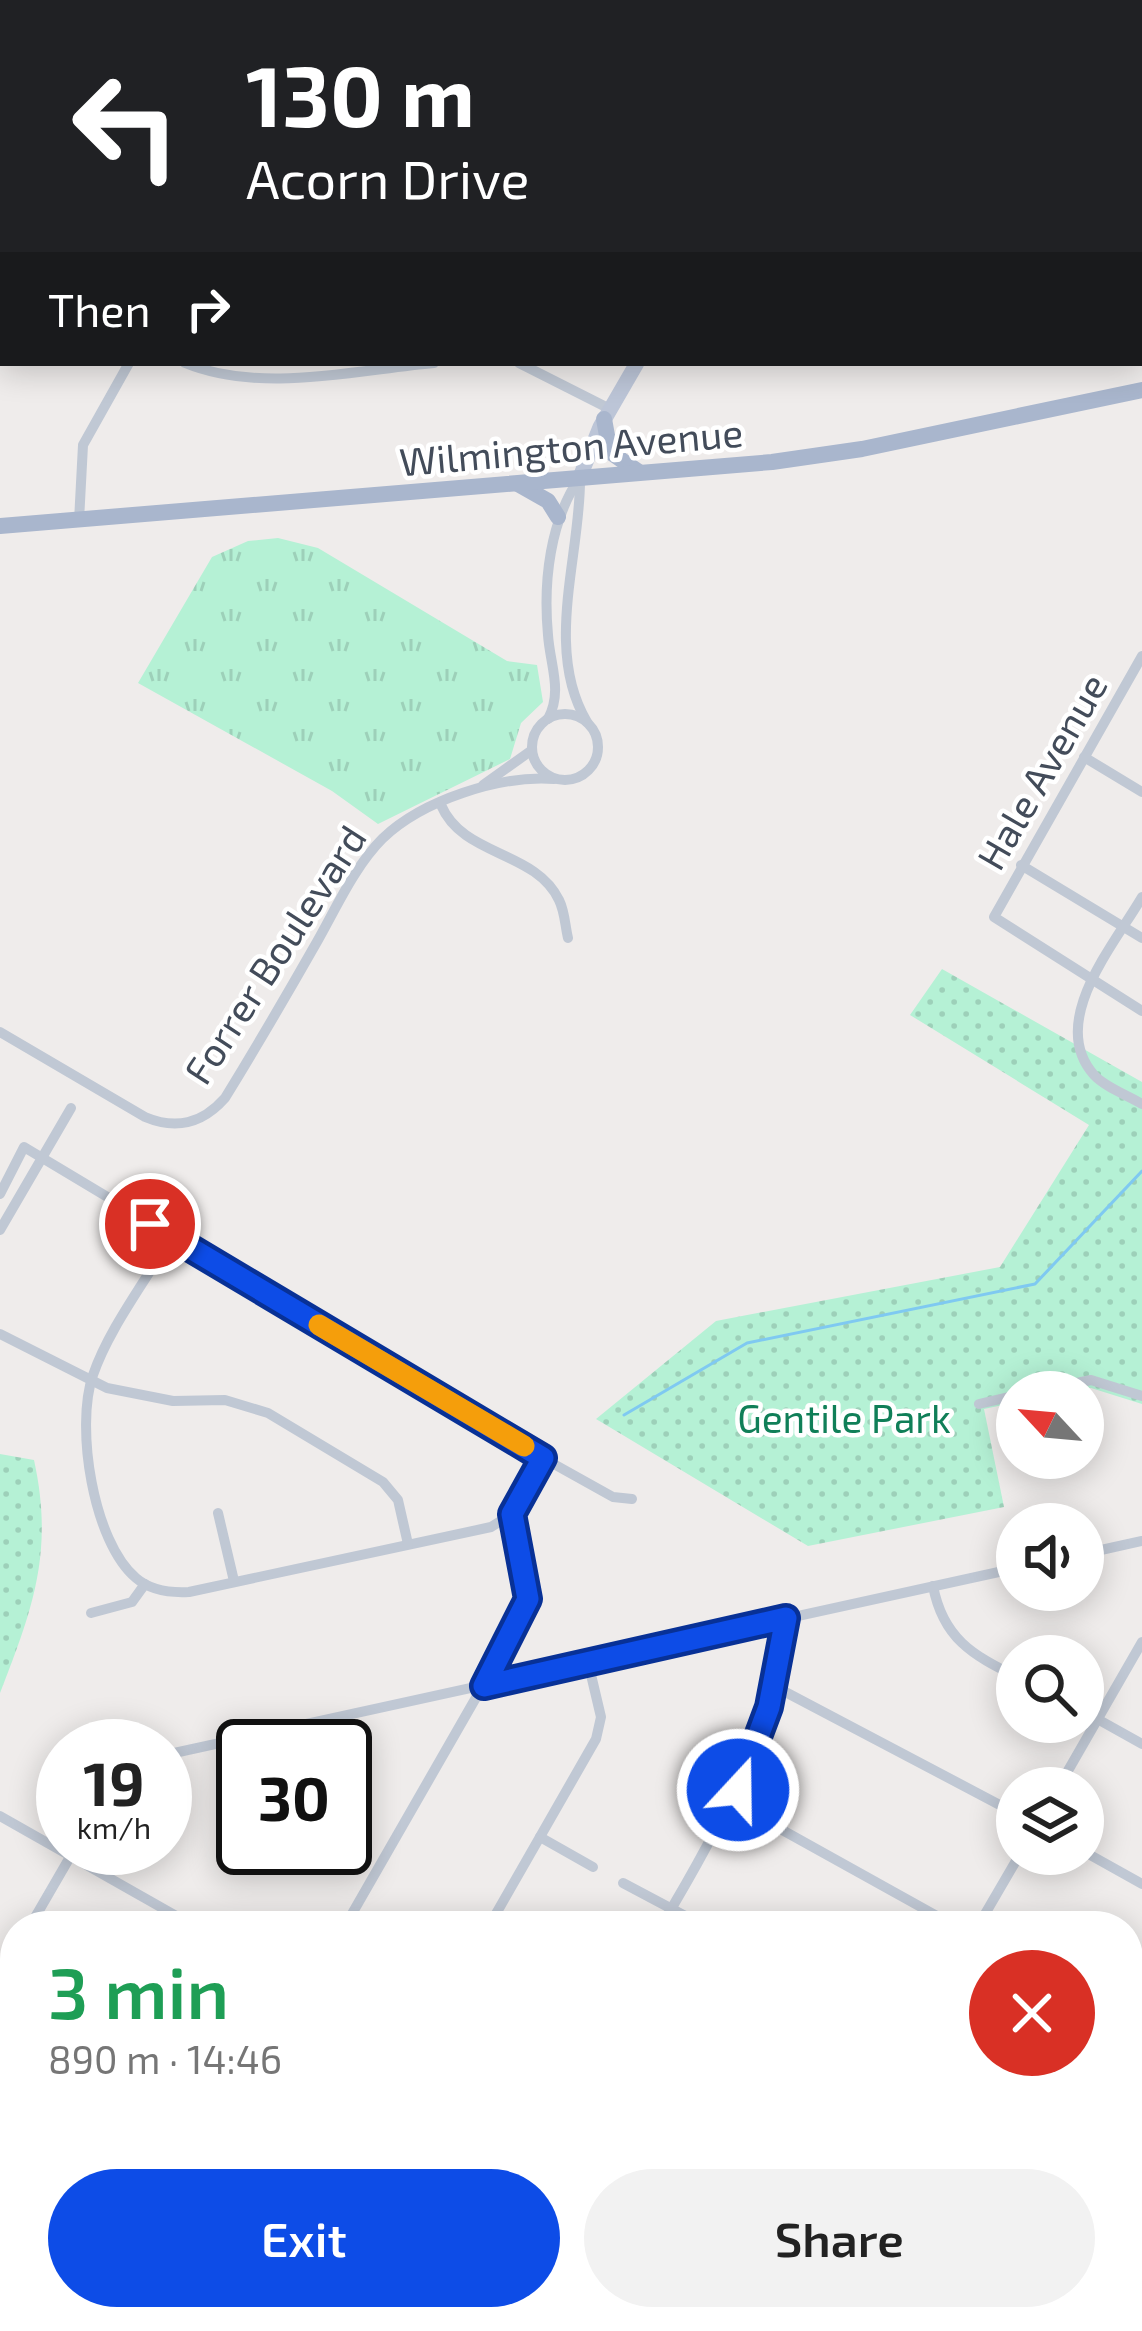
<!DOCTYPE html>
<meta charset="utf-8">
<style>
:root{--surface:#fff;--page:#f2f2f2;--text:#222;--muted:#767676;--accent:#0d4ce7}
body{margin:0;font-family:"Exo 2",sans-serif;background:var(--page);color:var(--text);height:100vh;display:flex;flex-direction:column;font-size:45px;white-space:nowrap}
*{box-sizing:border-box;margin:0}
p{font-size:39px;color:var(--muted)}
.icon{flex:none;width:66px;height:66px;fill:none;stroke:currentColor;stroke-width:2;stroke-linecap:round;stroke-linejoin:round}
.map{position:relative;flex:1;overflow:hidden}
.details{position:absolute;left:0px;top:1911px;width:1143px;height:420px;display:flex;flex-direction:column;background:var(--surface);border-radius:48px 48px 0 0;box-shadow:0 6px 30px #0003}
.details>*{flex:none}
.hud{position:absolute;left:0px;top:0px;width:1143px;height:366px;box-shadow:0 6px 30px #0003;background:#202124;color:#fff;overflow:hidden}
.needle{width:78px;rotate:296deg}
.tools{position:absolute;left:996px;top:1371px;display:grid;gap:24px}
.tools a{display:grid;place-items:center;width:108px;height:108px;border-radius:50%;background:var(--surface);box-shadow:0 6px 30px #0003;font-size:60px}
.speed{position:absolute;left:36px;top:1719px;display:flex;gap:24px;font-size:60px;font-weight:700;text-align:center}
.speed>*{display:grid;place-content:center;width:156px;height:156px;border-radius:50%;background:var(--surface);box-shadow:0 6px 30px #0003;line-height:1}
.speed small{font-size:30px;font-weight:400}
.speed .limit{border:6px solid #111;border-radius:18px;background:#fff;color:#111}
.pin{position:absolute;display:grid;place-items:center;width:102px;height:102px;color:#fff;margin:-51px;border:6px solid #fff;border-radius:50%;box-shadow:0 3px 12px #0007}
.me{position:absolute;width:132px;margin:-66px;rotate:21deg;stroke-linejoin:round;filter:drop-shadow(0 0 9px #0008)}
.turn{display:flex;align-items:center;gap:42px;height:252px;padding:0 48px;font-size:54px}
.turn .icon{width:156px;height:156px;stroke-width:2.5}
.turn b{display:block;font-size:84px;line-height:102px}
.then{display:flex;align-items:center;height:114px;padding:0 48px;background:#0003;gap:24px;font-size:45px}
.round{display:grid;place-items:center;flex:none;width:126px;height:126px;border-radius:63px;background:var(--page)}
.headline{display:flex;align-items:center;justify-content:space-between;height:204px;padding:0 48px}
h1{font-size:72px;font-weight:600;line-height:90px;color:#1e9e55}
.action{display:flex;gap:24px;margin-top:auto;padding:24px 48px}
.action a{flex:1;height:138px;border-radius:72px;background:var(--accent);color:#fff;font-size:48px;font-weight:600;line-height:138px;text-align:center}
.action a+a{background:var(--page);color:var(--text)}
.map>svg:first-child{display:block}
.grass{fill:url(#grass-tufts)}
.park{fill:url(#park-dots)}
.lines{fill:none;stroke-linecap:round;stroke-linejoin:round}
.stream{stroke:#7fc9f1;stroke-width:3}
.street{stroke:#c0c8d4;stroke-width:10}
.secondary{stroke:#bcc5d7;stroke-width:15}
.primary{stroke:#a9b6cd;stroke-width:16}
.route-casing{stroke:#083196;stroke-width:30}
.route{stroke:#0d4ce7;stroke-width:21}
.slow{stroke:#f59e0b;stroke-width:21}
.labels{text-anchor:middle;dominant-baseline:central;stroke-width:9;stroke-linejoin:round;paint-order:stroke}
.street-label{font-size:39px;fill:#434c5a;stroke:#fff}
.park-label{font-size:39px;fill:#107f58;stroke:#fff}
</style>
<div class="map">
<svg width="1142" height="2331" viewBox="0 0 1142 2331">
<defs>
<pattern id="grass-tufts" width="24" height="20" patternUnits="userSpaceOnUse" patternTransform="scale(3)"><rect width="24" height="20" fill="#b5f1d5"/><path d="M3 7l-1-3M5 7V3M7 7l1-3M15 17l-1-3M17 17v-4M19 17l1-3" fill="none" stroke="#9dd0b9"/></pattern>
<pattern id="park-dots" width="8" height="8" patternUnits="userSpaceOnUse" patternTransform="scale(3)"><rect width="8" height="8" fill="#b5f1d5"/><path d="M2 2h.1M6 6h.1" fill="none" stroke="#9dd0b9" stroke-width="1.8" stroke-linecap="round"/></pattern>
</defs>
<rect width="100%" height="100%" fill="#efeceb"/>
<polygon class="grass" points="278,538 318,548 507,661 537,665 543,702 521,723 510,759 378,824 332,791 138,683 212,557 248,541"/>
<g class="park">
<polygon points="942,969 1142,1082 1142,1404 1091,1388 1017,1392 1017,1402 984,1409 1004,1507 808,1546 596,1419 716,1321 1000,1267 1089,1125 910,1015"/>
<path d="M 0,1454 L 34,1460 C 54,1552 33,1608 0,1693 Z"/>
</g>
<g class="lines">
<polyline class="stream" points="624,1415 747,1343 1035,1284 1142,1171"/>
<g class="street">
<polyline points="969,0 974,3"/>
<polyline points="304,3 306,0"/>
<polyline points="443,3 445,0"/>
<polyline points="939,3 940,0"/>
<polyline points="1013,3 1015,0"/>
<polyline points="0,348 3,343"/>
<path d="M 185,363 C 260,394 356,370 434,363"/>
<polyline points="519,363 610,409"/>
<path d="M 580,481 C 580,557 544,650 587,722"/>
<polyline points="79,521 83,445 129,363"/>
<polyline points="1142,656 994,917 1142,1011"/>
<circle cx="565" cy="747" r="33"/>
<path d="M 548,719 C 563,691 550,665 548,635 C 543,581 550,521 580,477"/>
<polyline points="1084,757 1142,792"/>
<polyline points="483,785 532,750"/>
<path d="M 441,805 C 463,857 535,850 559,900 C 565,912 565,926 568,938"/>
<polyline points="1021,865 1142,938"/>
<path d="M 1142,897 C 1114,945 1047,1022 1094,1075 C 1105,1087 1127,1095 1142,1104"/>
<path d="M 0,1032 L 145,1117 C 176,1130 202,1124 225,1098 C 255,1049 285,998 314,947 C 335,911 353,868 383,838 C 423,800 500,775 554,779"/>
<polyline points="0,1194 24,1147 543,1458 613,1497 632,1499"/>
<polyline points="0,1230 71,1108"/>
<path d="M 171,1237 C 146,1281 109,1328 93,1375 C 75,1426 93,1542 136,1578 C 151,1591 170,1593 189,1592 L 491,1527 L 512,1514"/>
<polyline points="0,1334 107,1388 173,1401 225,1400 268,1413 383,1482 398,1500 408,1544"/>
<polyline points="1033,1392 1091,1380 1142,1396"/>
<polyline points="979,1404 1017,1395"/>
<polyline points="218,1513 234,1581"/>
<polyline points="1083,1554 1142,1541"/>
<path d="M 933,1586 C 943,1638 972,1655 1017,1677"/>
<polyline points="91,1613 132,1602 145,1584"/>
<polyline points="774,1686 1017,1814"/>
<polyline points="1083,1711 1142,1744"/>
<polyline points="165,1755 1017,1568"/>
<polyline points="1058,1788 1142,1642"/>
<polyline points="732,1802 955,1926"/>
<polyline points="0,1816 194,1926"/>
<polyline points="540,1837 593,1867"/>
<polyline points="1083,1851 1142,1884"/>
<polyline points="623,1883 704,1926"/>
<polyline points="30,1926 70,1857"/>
<polyline points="345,1926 524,1614 528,1577 512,1514 543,1458"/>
<polyline points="489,1926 596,1739 601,1717 588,1662"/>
<path d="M 661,1926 C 720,1828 771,1733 786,1618"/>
<polyline points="978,1926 1020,1854"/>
<polyline points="0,1978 15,1952"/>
<polyline points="1128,2023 1142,2031"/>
<polyline points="1128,2115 1142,2087"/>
<polyline points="1128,2164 1142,2172"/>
<polyline points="0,2256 15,2230"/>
<polyline points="1128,2303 1142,2311"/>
<polyline points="900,2316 927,2331"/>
<polyline points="113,2331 122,2316"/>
<polyline points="268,2331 276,2316"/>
<polyline points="425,2331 434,2316"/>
<polyline points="576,2331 585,2316"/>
<polyline points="743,2331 752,2316"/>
<polyline points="1018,2331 1025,2316"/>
</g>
<g class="secondary">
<polyline points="630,0 636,3"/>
<polyline points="848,3 850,0"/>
<polyline points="1140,296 1142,297"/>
<polyline points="580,477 600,427 637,363"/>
<polyline points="0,2145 15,2153"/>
<polyline points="307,2316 334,2331"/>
</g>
<g class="primary">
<polyline points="604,419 610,452 639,472"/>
<polyline points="518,484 548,501 558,517"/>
<polyline points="0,526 772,462 862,449 1142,390"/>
</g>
</g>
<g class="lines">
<g class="route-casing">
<polyline id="route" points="150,1224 543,1458 512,1514 528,1599 484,1686 786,1618 769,1707 738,1790"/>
</g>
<use href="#route" class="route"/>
<polyline class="slow" points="319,1325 524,1446"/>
</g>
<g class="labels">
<g class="street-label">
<text transform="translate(571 446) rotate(-5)">Wilmington Avenue</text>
<text transform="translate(1041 771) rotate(-60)">Hale Avenue</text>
<text transform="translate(274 954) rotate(-57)">Forrer Boulevard</text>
</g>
<g class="park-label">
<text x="844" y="1417">Gentile Park</text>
</g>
</g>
</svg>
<div class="tools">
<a><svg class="needle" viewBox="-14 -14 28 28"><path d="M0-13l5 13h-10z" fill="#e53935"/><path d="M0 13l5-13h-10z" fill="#767676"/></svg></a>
<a><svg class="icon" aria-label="sound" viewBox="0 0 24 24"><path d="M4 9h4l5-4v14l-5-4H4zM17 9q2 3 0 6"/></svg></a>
<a><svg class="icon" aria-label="search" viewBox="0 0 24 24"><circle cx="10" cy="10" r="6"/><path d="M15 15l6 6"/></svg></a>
<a><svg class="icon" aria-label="layers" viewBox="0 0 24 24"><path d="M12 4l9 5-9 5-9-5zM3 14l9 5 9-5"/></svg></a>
</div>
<div class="speed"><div>19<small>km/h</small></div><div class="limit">30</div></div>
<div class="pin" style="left:150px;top:1224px;background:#d93025"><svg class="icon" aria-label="arrive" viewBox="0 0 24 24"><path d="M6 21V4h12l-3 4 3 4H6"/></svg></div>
<svg class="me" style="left:738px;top:1790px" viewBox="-20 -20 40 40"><circle r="17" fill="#0d4ce7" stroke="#fff" stroke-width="3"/><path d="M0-11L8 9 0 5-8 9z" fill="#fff"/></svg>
<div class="hud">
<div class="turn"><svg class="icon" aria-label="left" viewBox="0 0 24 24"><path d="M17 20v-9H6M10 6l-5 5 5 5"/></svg><div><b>130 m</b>Acorn Drive</div></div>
<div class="then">Then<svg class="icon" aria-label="right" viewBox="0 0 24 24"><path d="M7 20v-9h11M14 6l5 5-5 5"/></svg></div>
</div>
<section class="details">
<div class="headline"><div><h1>3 min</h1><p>890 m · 14:46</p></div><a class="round" style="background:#d93025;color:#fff"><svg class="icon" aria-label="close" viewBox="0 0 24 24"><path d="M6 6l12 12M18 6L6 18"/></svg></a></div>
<div class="action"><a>Exit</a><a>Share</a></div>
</section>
</div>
